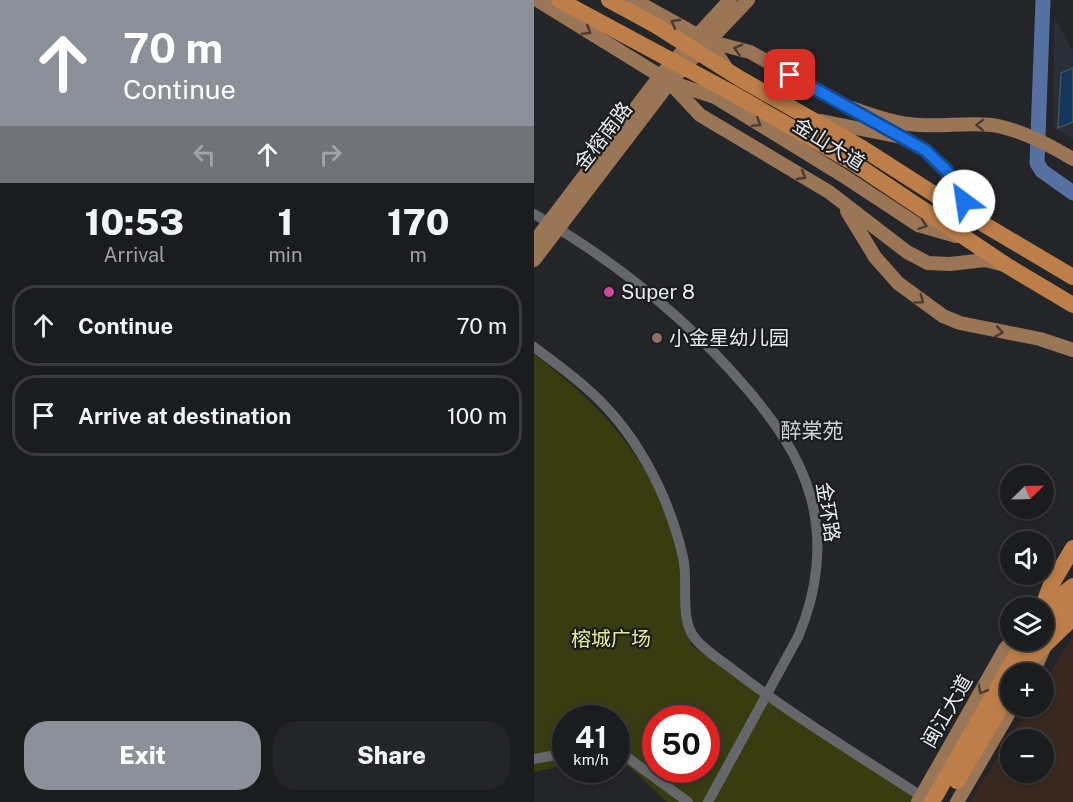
<!DOCTYPE html>
<meta charset="utf-8">
<style>
:root{--surface:#1b1c1e;--page:#242527;--text:#f1f3f6;--muted:#a0a1a4;--line:#393a3c;--accent:#8c9099}
body{margin:0;font-family:"Public Sans","Noto Sans SC",sans-serif;background:var(--page);color:var(--text);height:100vh;display:flex;flex-direction:column;font-size:22px;white-space:nowrap}
*{box-sizing:border-box;margin:0}
p{font-size:20px;color:var(--muted)}
.icon{flex:none;width:33px;height:33px;fill:none;stroke:currentColor;stroke-width:2;stroke-linecap:round;stroke-linejoin:round}
.map{position:relative;flex:1;overflow:hidden}
.sheet{display:flex;flex-direction:column;background:var(--surface);width:534px}
.sheet>*{flex:none}
.guide{background:#8c9099;color:#fff;overflow:hidden}
.needle{width:39px;rotate:67deg}
.tools{position:absolute;left:466px;top:465px;display:grid;gap:12px}
.tools a{display:grid;place-items:center;width:54px;height:54px;border-radius:50%;background:var(--surface);box-shadow:0 3px 9px #0003,0 0 0 2px var(--line);font-size:30px}
.speed{position:absolute;left:18px;top:705px;display:flex;gap:12px;font-size:30px;font-weight:700;text-align:center}
.speed>*{display:grid;place-content:center;width:78px;height:78px;border-radius:50%;background:var(--surface);box-shadow:0 3px 9px #0003,0 0 0 2px var(--line);line-height:1}
.speed small{font-size:15px;font-weight:400}
.speed .limit{border:9px solid #d22;background:#fff;color:#111}
.pin{position:absolute;display:grid;place-items:center;width:51px;height:51px;color:#fff;margin:-26px;border-radius:12px;box-shadow:0 3px 9px #0006}
.me{position:absolute;width:66px;margin:-33px;rotate:329deg;stroke-linejoin:round;filter:drop-shadow(0 0 4px #0008)}
.turn{display:flex;align-items:center;gap:21px;height:126px;padding:0 24px;font-size:27px}
.turn .icon{width:78px;height:78px;stroke-width:2.5}
.turn b{display:block;font-size:42px;line-height:51px}
.lanes{display:flex;align-items:center;height:57px;padding:0 24px;background:#0003;justify-content:center;gap:30px;direction:ltr}
.lanes .off{opacity:.35}
.eta{display:flex;justify-content:space-evenly;align-items:center;height:102px;text-align:center}
.eta b{font-size:36px;font-weight:800;line-height:42px}
.cta{display:flex;gap:12px;margin-top:auto;padding:12px 24px}
.cta a{flex:1;height:69px;border-radius:24px;background:var(--accent);color:#fff;font-size:24px;font-weight:800;line-height:69px;text-align:center}
.cta a+a{background:var(--page);color:var(--text)}
ul{padding:0;list-style:none}
li{display:flex;align-items:center;gap:18px;height:81px;margin:0 12px 9px;padding:0 12px;border:3px solid var(--line);border-radius:24px}
li div{flex:1}
li b{display:block;font-size:22px}
li em{font-style:normal}
main{display:flex;flex:1;min-height:0}
.map>svg:first-child{display:block}
.commercial{fill:#39281f;fill-rule:evenodd}
.built{fill:#2a2f37}
.green{fill:#393b11;fill-rule:evenodd}
.lines{fill:none;stroke-linecap:round;stroke-linejoin:round}
.river{stroke:#5671a1;stroke-width:15}
.building{fill:#15365f;stroke:#4d4f52;stroke-width:1.5}
.minor{stroke:#65676a;stroke-width:10}
.major{stroke:#9a7556;stroke-width:14}
.highway{stroke:#bd7e49;stroke-width:16}
.oneway{stroke:#473b32}
.route-casing{stroke:#114b97;stroke-width:15}
.route{stroke:#1a73e8;stroke-width:10}
.hotel-dot{fill:#d1479c;stroke:#1a1c1e;stroke-width:2}
.education-dot{fill:#8d6e63;stroke:#1a1c1e;stroke-width:2}
.labels{text-anchor:middle;dominant-baseline:central;stroke-width:4.5;stroke-linejoin:round;paint-order:stroke}
.street-label{font-size:20px;fill:#e9eaec;stroke:#1a1c1e}
.poi-label{font-size:20px;fill:#e9eaec;stroke:#1a1c1e;text-anchor:start}
.park-label{font-size:20px;fill:#e5eb92;stroke:#1a1c1e}
.neighbourhood-label{font-size:21px;fill:#d1d3d6;stroke:#1a1c1e}
</style>
<main>
<section class="sheet">
<div class="guide">
<div class="turn"><svg class="icon" aria-label="ahead" viewBox="0 0 24 24"><path d="M12 20V5M6 11l6-6 6 6"/></svg><div><b>70 m</b>Continue</div></div>
<div class="lanes"><svg class="icon off" aria-label="left" viewBox="0 0 24 24"><path d="M17 20v-9H6M10 6l-5 5 5 5"/></svg><svg class="icon" aria-label="ahead" viewBox="0 0 24 24"><path d="M12 20V5M6 11l6-6 6 6"/></svg><svg class="icon off" aria-label="right" viewBox="0 0 24 24"><path d="M7 20v-9h11M14 6l5 5-5 5"/></svg></div>
</div>
<div class="eta">
<div><b>10:53</b><p>Arrival</p></div>
<div><b>1</b><p>min</p></div>
<div><b>170</b><p>m</p></div>
</div>
<ul>
<li><svg class="icon" aria-label="ahead" viewBox="0 0 24 24"><path d="M12 20V5M6 11l6-6 6 6"/></svg><div><b>Continue</b></div><em>70 m</em></li>
<li><svg class="icon" aria-label="arrive" viewBox="0 0 24 24"><path d="M6 21V4h12l-3 4 3 4H6"/></svg><div><b>Arrive at destination</b></div><em>100 m</em></li>
</ul>
<div class="cta"><a>Exit</a><a>Share</a></div>
</section>
<div class="map">
<svg width="539" height="802" viewBox="0 0 539 802">
<rect width="100%" height="100%" fill="#242528"/>
<path class="commercial" d="M 539,636 L 539,802 L 436,802 L 495,707 L 510,706 L 510,683 ZM 477,740 L 510,740 L 510,772 L 477,772 Z"/>
<polygon class="built" points="520,17 539,51 539,139 519,127"/>
<path class="green" d="M 0,354 C 67,405 121,462 143,546 C 148,564 146,586 148,605 C 150,619 154,632 157,645 L 388,802 L 133,802 L 97,768 L 83,763 L 82,718 L 32,718 L 31,765 L 0,772 ZM 122,718 L 172,718 L 172,770 L 122,770 Z"/>
<g class="lines">
<polyline class="river" points="509,0 503,163 508,171 539,193"/>
</g>
<polygon class="building" points="539,68 539,122 524,128 527,73"/>
<g class="lines">
<g class="minor">
<path d="M 0,214 C 81,261 153,318 214,390 C 240,421 265,455 276,495 C 290,542 283,593 264,637 L 174,802"/>
<path d="M 0,347 C 17,360 34,372 50,386 C 101,429 134,493 149,557 C 155,581 145,617 160,637 C 170,651 189,661 202,672 C 261,717 325,756 387,796"/>
<polyline points="82,749 154,802"/>
<polyline points="0,759 32,753"/>
</g>
<g class="major">
<polyline points="3,0 136,82 181,97 308,175 384,225 422,236"/>
<polyline points="100,0 174,41 193,69"/>
<polyline points="174,41 216,52 323,112"/>
<polyline points="137,84 166,115 295,192 373,252 394,263 416,264 451,260 467,264"/>
<path d="M 317,108 C 335,114 355,122 375,124 C 403,128 430,122 458,125 C 486,129 515,145 539,159"/>
<polyline points="287,121 367,137 391,150 413,172 431,201 449,219"/>
<polyline points="313,211 341,257 364,283 409,316 426,323 506,339 539,350"/>
<polyline points="0,242 126,76 196,0"/>
<polyline points="0,260 136,82 214,0"/>
<polyline points="498,674 510,648"/>
<polyline points="384,802 471,649 478,640"/>
<polyline points="423,802 479,706"/>
</g>
<g class="highway">
<polyline points="25,0 196,92 318,162 472,265 539,305"/>
<polyline points="75,0 121,25 205,78 328,148 414,203 539,277"/>
<polyline points="508,608 516,587 539,548"/>
<polyline points="510,613 526,596 539,586"/>
<polyline points="514,629 539,602"/>
<polyline points="494,661 539,618"/>
<polyline points="423,781 477,690"/>
<polyline points="398,802 491,640"/>
</g>
</g>
<defs><path id="oneway-chevron" d="M-2-3.5L2.5 0L-2 3.5" fill="none" stroke-width="1.6" stroke-linecap="round" stroke-linejoin="round" transform="scale(1.5)"/></defs>
<g class="oneway">
<use href="#oneway-chevron" transform="translate(141 23) rotate(-151)"/>
<use href="#oneway-chevron" transform="translate(53 31) rotate(32)"/>
<use href="#oneway-chevron" transform="translate(204 49) rotate(-164)"/>
<use href="#oneway-chevron" transform="translate(223 123) rotate(32)"/>
<use href="#oneway-chevron" transform="translate(446 125) rotate(-178)"/>
<use href="#oneway-chevron" transform="translate(268 176) rotate(31)"/>
<use href="#oneway-chevron" transform="translate(389 225) rotate(19)"/>
<use href="#oneway-chevron" transform="translate(386 300) rotate(37)"/>
<use href="#oneway-chevron" transform="translate(465 332) rotate(10)"/>
<use href="#oneway-chevron" transform="translate(448 690) rotate(120)"/>
</g>
<g class="lines">
<g class="route-casing">
<polyline id="route" points="256,75 391,150 413,171 430,201"/>
</g>
<use href="#route" class="route"/>
</g>
<circle class="hotel-dot" cx="75" cy="292" r="6"/>
<circle class="education-dot" cx="123" cy="338" r="6"/>
<g class="labels">
<g class="street-label">
<text transform="translate(69 136) rotate(-52)">金榕南路</text>
<text transform="translate(295 144) rotate(32)">金山大道</text>
<text transform="translate(294 512) rotate(81)">金环路</text>
<text transform="translate(413 711) rotate(-60)">闽江大道</text>
</g>
<g class="poi-label">
<text x="87" y="292">Super 8</text>
<text x="135" y="338">小金星幼儿园</text>
</g>
<g class="park-label">
<text x="77" y="639">榕城广场</text>
</g>
<g class="neighbourhood-label">
<text x="278" y="430">醉棠苑</text>
</g>
</g>
</svg>
<div class="tools">
<a><svg class="needle" viewBox="-14 -14 28 28"><path d="M0-13l5 13h-10z" fill="#e53935"/><path d="M0 13l5-13h-10z" fill="#a0a1a4"/></svg></a>
<a><svg class="icon" aria-label="sound" viewBox="0 0 24 24"><path d="M4 9h4l5-4v14l-5-4H4zM17 9q2 3 0 6"/></svg></a>
<a><svg class="icon" aria-label="layers" viewBox="0 0 24 24"><path d="M12 4l9 5-9 5-9-5zM3 14l9 5 9-5"/></svg></a>
<a>+</a>
<a>−</a>
</div>
<div class="speed"><div>41<small>km/h</small></div><div class="limit">50</div></div>
<div class="pin" style="left:256px;top:75px;background:#d93025"><svg class="icon" aria-label="arrive" viewBox="0 0 24 24"><path d="M6 21V4h12l-3 4 3 4H6"/></svg></div>
<svg class="me" style="left:430px;top:201px" viewBox="-20 -20 40 40"><circle r="19" fill="#fff"/><path d="M0-13L10 11 0 6-10 11z" fill="#1a73e8"/></svg>
</div>
</main>
